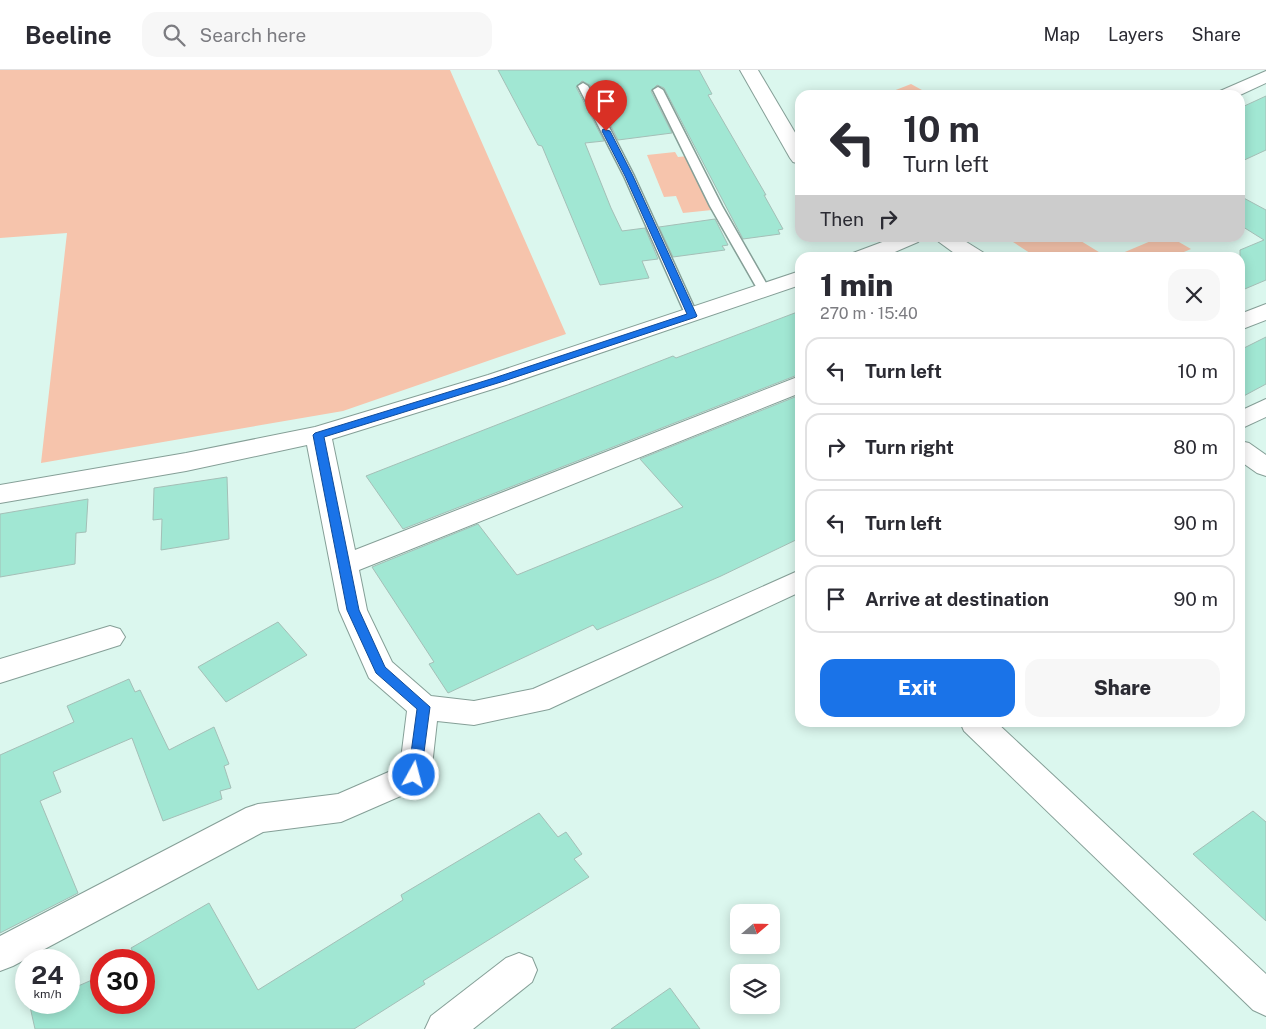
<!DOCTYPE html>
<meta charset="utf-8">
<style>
:root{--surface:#fff;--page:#f7f7f7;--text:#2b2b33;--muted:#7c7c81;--line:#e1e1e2;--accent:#1a73e8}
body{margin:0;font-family:"Public Sans",sans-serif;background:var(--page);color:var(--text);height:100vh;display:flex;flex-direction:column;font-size:19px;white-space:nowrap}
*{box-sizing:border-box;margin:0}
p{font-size:16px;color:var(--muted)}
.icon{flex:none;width:28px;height:28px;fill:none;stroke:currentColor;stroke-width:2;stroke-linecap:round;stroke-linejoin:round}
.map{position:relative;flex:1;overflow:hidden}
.side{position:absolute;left:795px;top:182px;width:450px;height:475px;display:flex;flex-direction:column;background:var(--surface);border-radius:15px;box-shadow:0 2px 12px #0003}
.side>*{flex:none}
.guide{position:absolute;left:795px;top:20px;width:450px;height:152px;border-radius:15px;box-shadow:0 2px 12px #0003;background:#fff;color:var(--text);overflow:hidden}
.needle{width:32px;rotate:70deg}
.buttons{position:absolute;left:730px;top:834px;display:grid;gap:10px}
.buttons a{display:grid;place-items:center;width:50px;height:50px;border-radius:10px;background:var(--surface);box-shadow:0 2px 12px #0003;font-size:25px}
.speed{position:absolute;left:15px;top:879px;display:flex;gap:10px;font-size:25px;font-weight:700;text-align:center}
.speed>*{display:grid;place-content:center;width:65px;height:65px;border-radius:50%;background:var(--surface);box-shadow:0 2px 12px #0003;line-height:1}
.speed small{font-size:12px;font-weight:400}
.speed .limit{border:8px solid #d22;background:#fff;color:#111}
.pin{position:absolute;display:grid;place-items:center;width:42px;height:42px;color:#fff;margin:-51px -21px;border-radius:50% 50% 50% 0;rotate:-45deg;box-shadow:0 0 5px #0007}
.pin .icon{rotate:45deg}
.me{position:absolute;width:55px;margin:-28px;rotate:7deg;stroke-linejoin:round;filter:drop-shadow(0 0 4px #0008)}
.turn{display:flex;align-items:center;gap:18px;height:105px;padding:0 25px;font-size:22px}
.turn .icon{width:65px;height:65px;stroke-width:2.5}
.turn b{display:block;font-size:35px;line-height:42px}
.then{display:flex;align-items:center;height:48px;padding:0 25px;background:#0003;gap:10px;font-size:19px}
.round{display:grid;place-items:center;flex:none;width:52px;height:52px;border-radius:15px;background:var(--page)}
.summary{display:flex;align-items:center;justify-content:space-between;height:85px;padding:0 25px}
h1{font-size:30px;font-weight:800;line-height:38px}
.cta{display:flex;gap:10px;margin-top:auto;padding:10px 25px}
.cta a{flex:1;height:58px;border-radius:15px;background:var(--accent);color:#fff;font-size:20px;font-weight:800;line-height:58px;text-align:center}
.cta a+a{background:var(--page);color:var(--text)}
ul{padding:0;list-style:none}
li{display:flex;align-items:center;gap:15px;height:68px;margin:0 10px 8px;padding:0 15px;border:2px solid var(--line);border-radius:15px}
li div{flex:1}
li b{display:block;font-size:19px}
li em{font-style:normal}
header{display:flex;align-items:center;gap:30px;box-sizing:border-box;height:70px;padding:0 25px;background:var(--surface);border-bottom:1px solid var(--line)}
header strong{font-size:24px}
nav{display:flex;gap:28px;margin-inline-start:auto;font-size:18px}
.search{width:350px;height:45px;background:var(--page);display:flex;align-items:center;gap:12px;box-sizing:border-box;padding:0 18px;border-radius:15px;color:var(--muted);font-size:19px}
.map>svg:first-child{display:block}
.green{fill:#f6c4ac}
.building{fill:#a1e7d3;stroke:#a4bfb7}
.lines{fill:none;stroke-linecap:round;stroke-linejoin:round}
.service-casing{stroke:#859f97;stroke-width:3}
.minor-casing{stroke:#859f97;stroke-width:2}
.service{fill:#fff;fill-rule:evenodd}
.minor{fill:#fff;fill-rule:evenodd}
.route{fill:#1a73e8;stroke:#114b97}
</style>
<header>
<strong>Beeline</strong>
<div class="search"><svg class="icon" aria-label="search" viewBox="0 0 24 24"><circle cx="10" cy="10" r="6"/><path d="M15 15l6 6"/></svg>Search here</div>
<nav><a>Map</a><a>Layers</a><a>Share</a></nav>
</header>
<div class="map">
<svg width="1266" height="959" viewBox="0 0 1266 959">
<rect width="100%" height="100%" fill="#dbf7ee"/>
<g class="green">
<polygon points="0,0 450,0 566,264 343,341 41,393 67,163 0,168"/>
<polygon points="911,14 931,25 883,25"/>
<polygon points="675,82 678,87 689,86 712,140 683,143 676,126 664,127 647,85"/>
<polygon points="1007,168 1076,168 1107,187 1036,187"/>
<polygon points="1158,168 1172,168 1191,179 1172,187 1113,187"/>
</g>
<g class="building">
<polygon points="498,0 699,0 712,24 708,25 766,125 764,125 783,159 778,160 780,164 743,169 664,18 657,15 651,21 672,63 618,70 590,15 582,11 576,17 604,71 585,73 611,138 622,161 645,158 658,189 642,191 649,208 600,215 542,76 538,75"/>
<polygon points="1266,26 1266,80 1240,92 1240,38"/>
<polygon points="1240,126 1266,140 1266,210 1240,221 1240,180 1264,170 1240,155"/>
<polygon points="715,149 728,175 722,176 725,180 673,187 659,157"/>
<polygon points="800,241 800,304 403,459 366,406 673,286 676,288"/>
<polygon points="1266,267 1266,314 1240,328 1240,280"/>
<polygon points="800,325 800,468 721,506 597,560 593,555 448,623 429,594 434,592 372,497 478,454 517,505 683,437 640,389"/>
<polygon points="227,407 229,469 161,480 162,449 153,450 154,418"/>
<polygon points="88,429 86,462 76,463 75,494 0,507 0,444"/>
<polygon points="278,552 307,585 226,632 198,597"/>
<polygon points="129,609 135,622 140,620 169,680 214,657 229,694 224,696 231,718 220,721 222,729 163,751 132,668 53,702 61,722 40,731 78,823 0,863 0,685 74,652 67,636"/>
<polygon points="1253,741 1266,752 1266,851 1193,784"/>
<polygon points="539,743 558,767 566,762 582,784 574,789 589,807 423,911 425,914 354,959 35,959 29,932 69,932 69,920 101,906 101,932 144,932 144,890 137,890 131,878 209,833 258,920 403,830 401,825"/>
<polygon points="670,918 700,959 611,959"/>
</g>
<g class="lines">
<g class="service-casing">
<g id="service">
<polygon points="583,13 588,16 634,106 698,246 696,249 692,250 686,246 624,106 578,16"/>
<polygon points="658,17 663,20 722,136 770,220 768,223 764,224 758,220 710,136 653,20"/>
</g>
</g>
<g class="minor-casing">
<g id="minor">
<polygon points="740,0 758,0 800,71 800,94 793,92 790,88"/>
<polygon points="1266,1 1266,13 1240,25 1217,25 1220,21"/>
<polygon points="893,168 922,168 918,172 881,188 851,188 853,183"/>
<polygon points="935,168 960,168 984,183 986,188 961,188 939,172"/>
<polygon points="800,201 800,215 506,315 332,369 355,480 800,306 800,323 359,500 367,540 392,592 431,626 474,631 533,619 800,500 800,522 549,639 474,655 437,651 431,705 426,715 341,752 263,762 13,896 0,901 0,866 246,738 258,734 338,724 400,697 407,641 369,608 339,540 307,375 186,401 0,433 0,415 186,383 315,357 488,305"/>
<polygon points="1266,234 1266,250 1240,260 1240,244"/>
<polygon points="1266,329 1266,347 1240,359 1240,341"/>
<polygon points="1240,371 1249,373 1266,385 1266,406 1257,403 1240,391"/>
<polygon points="110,556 120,559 125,567 120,575 0,613 0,589"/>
<polygon points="960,652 996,652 1266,904 1266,946 1253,940 964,661"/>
<polygon points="519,883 532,888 537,900 532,912 473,959 425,959 431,946 506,888"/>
</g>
</g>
<use href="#service" class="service"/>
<use href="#minor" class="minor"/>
</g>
<polygon class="route" points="603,59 610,61 633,106 697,246 696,247 501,312 324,367 359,540 385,597 430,637 421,705 419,709 414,711 410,709 408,705 417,639 376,603 347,540 313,365 315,363 494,308 687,244 625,106 602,61"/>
</svg>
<div class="buttons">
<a><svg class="needle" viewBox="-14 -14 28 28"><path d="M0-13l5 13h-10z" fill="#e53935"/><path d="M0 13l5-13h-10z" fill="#7c7c81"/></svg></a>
<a><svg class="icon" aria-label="layers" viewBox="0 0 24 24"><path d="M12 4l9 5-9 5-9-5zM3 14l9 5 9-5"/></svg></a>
</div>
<div class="speed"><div>24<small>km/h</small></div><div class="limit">30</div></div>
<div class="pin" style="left:606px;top:61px;background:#d93025"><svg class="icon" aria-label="arrive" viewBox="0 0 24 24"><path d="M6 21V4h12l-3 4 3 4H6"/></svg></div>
<svg class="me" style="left:414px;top:705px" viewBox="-20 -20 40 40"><circle r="17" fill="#1a73e8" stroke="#fff" stroke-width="3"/><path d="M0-11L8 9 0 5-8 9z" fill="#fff"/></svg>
<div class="guide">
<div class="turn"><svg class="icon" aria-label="left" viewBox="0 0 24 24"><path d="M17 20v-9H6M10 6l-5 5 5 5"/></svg><div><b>10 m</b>Turn left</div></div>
<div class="then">Then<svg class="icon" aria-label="right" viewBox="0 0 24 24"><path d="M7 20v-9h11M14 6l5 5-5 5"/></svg></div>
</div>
<section class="side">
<div class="summary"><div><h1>1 min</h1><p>270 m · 15:40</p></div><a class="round"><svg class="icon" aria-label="close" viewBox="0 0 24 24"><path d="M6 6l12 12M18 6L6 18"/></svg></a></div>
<ul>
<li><svg class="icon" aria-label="left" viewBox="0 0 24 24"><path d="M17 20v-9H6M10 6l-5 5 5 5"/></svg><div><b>Turn left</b></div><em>10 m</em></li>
<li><svg class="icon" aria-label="right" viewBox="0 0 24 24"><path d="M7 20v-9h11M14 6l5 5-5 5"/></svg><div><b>Turn right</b></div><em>80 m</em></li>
<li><svg class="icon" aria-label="left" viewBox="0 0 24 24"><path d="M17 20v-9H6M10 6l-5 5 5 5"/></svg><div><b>Turn left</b></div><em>90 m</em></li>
<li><svg class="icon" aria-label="arrive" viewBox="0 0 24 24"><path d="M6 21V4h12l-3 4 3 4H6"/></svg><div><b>Arrive at destination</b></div><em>90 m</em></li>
</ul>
<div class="cta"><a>Exit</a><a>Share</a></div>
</section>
</div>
